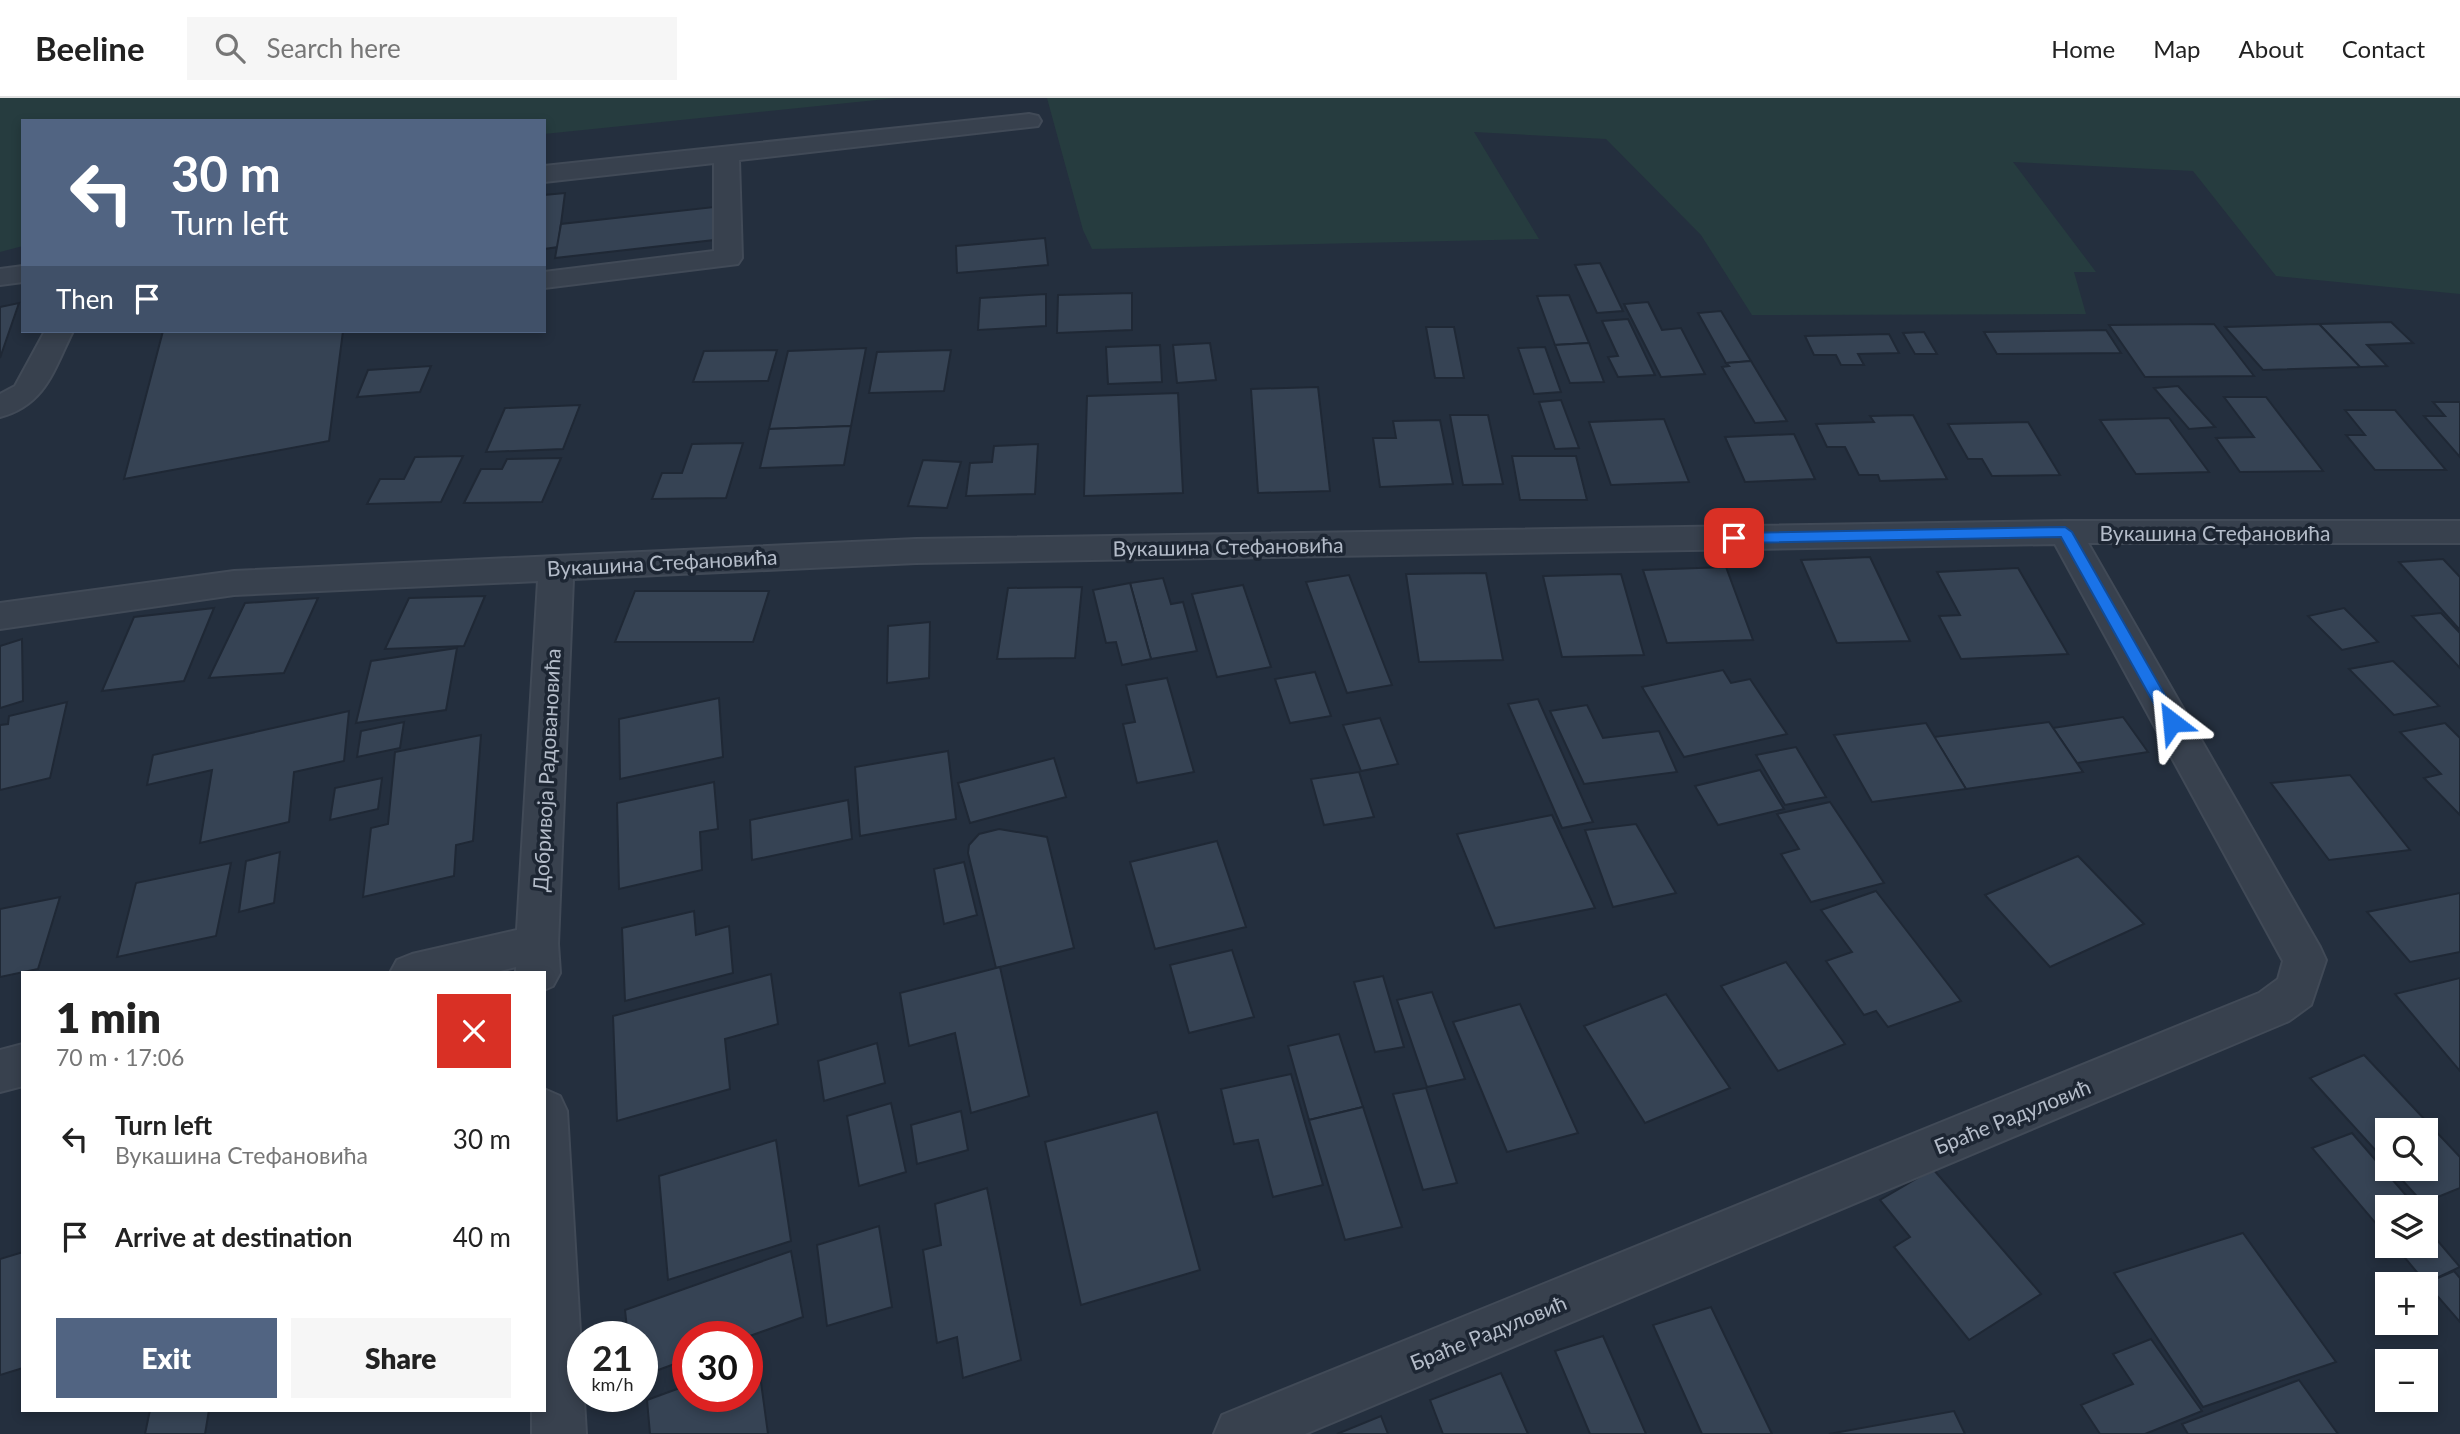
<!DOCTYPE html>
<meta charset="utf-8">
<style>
:root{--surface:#fff;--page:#f6f6f6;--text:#222;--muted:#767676;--line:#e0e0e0;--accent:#516482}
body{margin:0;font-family:Lato,sans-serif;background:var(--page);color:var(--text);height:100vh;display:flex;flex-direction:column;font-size:26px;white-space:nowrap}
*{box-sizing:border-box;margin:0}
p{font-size:23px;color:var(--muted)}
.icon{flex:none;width:38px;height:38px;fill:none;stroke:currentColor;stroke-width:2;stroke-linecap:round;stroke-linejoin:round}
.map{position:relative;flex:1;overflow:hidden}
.sheet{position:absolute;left:21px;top:873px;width:525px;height:441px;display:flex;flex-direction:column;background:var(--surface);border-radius:0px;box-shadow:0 4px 10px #0003}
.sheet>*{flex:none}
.hud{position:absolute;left:21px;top:21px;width:525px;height:214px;border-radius:0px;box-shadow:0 4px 10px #0003;background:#516482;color:#fff;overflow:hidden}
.buttons{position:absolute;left:2375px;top:1020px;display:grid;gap:14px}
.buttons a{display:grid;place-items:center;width:63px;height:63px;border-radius:0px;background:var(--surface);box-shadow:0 4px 10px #0003;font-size:35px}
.speed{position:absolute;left:567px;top:1223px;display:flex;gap:14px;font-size:35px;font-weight:700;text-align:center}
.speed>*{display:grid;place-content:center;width:91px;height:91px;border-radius:50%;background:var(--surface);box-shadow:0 4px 10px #0003;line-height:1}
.speed small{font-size:18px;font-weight:400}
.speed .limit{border:10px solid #d22;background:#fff;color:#111}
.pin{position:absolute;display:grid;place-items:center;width:60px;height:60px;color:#fff;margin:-30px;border-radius:14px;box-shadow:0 4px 10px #0006}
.me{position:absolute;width:77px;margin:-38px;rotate:331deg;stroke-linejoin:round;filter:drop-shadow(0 0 5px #0008)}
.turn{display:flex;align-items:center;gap:24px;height:147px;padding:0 35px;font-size:32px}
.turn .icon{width:91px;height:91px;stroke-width:2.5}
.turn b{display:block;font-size:49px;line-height:60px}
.then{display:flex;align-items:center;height:66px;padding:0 35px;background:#0003;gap:14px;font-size:26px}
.round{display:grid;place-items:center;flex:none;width:74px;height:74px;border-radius:0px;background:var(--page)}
.summary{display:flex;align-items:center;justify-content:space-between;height:119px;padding:0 35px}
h1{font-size:42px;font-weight:800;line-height:52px}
.action{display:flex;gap:14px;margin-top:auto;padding:14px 35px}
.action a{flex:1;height:80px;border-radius:0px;background:var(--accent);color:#fff;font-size:28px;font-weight:800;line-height:80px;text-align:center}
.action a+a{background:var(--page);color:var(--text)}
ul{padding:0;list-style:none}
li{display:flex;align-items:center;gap:21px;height:98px;padding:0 35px}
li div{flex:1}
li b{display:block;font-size:26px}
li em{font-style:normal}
header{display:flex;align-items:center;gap:42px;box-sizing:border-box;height:98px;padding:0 35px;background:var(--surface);border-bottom:2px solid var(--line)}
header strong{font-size:33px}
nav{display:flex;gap:38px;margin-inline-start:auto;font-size:24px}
.search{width:490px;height:63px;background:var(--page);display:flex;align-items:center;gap:18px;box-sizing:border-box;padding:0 24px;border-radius:0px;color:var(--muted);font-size:26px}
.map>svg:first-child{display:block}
.green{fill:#263c3f}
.building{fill:#364354;stroke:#1f2835;stroke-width:2}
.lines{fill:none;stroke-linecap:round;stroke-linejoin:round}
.minor-casing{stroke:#414a57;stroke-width:4}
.minor{fill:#38414e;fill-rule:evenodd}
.route{fill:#1a73e8;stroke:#114b97;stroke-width:2}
.labels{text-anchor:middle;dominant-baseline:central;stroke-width:7;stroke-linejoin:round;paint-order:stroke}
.street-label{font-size:21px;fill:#b4bcc9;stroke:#1d2633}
</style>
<header>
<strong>Beeline</strong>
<div class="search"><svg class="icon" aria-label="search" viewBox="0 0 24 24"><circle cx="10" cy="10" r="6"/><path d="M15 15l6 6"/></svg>Search here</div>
<nav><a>Home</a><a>Map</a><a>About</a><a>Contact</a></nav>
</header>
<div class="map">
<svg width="2460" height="1336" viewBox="0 0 2460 1336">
<rect width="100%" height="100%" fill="#242f3e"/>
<g class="green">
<polygon points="0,0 896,0 544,36 544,23 23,23 23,148 0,154"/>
<polygon points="1047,0 2460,0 2460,196 2276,178 2193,73 2013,64 2096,174 2074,174 2086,216 1752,217 1701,137 1606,41 1474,34 1539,141 1092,151 1083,132"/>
</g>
<g class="building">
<polygon points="565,95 558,149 544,151 544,97"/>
<polygon points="723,108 723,141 555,160 561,126"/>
<polygon points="1045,140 1048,167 957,175 956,148"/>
<polygon points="1600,165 1623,213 1597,215 1575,167"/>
<polygon points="1132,195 1132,232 1057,235 1058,197"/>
<polygon points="1046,196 1046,228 978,232 980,200"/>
<polygon points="1569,197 1589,245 1555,247 1537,198"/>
<polygon points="1648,204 1662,232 1681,230 1705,276 1661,279 1624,206"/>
<polygon points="19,205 0,260 0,209"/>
<polygon points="1721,213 1751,263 1726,265 1698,215"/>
<polygon points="1628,221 1655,277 1618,279 1608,259 1618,258 1602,223"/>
<polygon points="2391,224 2413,245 2367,247 2387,268 2360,269 2319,226"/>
<polygon points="2214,226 2254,278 2145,279 2109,227"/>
<polygon points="2319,226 2360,269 2263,272 2225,229"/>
<polygon points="1426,229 1454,229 1464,280 1435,280"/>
<polygon points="2106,232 2121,255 1997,256 1984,234"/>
<polygon points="163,233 343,233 329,343 124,381"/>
<polygon points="1924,234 1937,256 1915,256 1903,235"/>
<polygon points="1889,236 1899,255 1858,256 1864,267 1841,267 1836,257 1814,257 1805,238"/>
<polygon points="1210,245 1216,282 1177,285 1173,247"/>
<polygon points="1589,245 1604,284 1570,285 1555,247"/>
<polygon points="1160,247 1162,284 1108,286 1106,249"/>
<polygon points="1545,249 1561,294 1534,296 1518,250"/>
<polygon points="866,250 851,328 769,331 788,253"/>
<polygon points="777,252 768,283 693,284 704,253"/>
<polygon points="951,252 944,293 869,295 877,254"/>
<polygon points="1751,263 1787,323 1755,325 1722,269 1729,268 1726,265"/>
<polygon points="431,268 420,294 357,299 368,272"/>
<polygon points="2178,288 2215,329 2189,331 2154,290"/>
<polygon points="1318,289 1330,393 1258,395 1251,291"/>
<polygon points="1178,295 1183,395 1084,398 1087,298"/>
<polygon points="2224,299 2266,299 2323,373 2240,374 2216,340 2254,339"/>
<polygon points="1561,302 1579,350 1555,351 1539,304"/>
<polygon points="2433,304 2460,304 2460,359 2424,318 2445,318"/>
<polygon points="580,307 563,351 486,354 505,310"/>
<polygon points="2345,312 2395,312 2446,372 2375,372 2346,337 2365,337"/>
<polygon points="1450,317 1488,317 1503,386 1463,387"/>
<polygon points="1913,317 1947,381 1880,383 1878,377 1859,377 1845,349 1827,349 1816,326 1874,324 1870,318"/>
<polygon points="2169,320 2209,374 2136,376 2100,322"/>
<polygon points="1664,321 1689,384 1611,387 1589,324"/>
<polygon points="1440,322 1453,386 1380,389 1373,340 1396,340 1393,323"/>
<polygon points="2028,324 2060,377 1992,378 1982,361 1968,361 1948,326"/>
<polygon points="851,328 844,367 760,370 769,331"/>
<polygon points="1794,336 1815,381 1745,384 1725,339"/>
<polygon points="743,345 726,400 652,401 662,375 682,375 692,346"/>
<polygon points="1038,346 1035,396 966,398 970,365 992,364 994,348"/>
<polygon points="463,358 441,404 367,406 380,381 404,381 415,359"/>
<polygon points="1512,358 1576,358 1587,402 1520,402"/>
<polygon points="561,360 542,404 464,405 481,371 502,371 507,361"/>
<polygon points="923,362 961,364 947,410 908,408"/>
<polygon points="1870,459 1910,543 1837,545 1801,462"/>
<polygon points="2443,461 2460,479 2460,532 2399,464"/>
<polygon points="1726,469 1753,542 1667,545 1643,472"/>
<polygon points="2018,470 2068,556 1961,561 1939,518 1960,517 1937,474"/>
<polygon points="1486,475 1503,562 1419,564 1406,476"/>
<polygon points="1621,476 1644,557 1562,559 1543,478"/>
<polygon points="1349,477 1392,587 1347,595 1306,484"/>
<polygon points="1163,480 1171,506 1183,504 1197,553 1151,561 1130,485"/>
<polygon points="1130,485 1151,561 1122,567 1116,544 1106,545 1093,492"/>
<polygon points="1243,487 1271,569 1217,579 1192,496"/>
<polygon points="1082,489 1075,560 997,561 1008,490"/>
<polygon points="635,493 769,493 753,544 615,544"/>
<polygon points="485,498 464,548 385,551 409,500"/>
<polygon points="318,500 284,575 209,580 245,505"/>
<polygon points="214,510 184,583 102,593 134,519"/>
<polygon points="2344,510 2378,544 2342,552 2308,518"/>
<polygon points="2441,515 2460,535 2460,570 2412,518"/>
<polygon points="930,524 929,580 887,585 888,528"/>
<polygon points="22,541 23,603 0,610 0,548"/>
<polygon points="457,550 446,612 356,625 371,563"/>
<polygon points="2393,563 2439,608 2394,617 2349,571"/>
<polygon points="1723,572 1731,585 1750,581 1787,636 1684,659 1642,589"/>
<polygon points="1315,574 1331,618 1290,625 1275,581"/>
<polygon points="1167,580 1194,674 1137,685 1123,626 1135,624 1126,587"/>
<polygon points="719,600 723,659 620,681 619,621"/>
<polygon points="1538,601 1593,724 1562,730 1508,606"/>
<polygon points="67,604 50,680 0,692 0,627 8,626 9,618"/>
<polygon points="1587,607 1603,640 1659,633 1677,674 1584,686 1550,613"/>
<polygon points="349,613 344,663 294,674 289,724 200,745 212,672 147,687 153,657"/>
<polygon points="2123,619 2148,654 2077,665 2053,630"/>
<polygon points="1380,620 1398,666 1361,673 1343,627"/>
<polygon points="404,624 400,650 357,659 361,633"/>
<polygon points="2049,624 2083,674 1966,691 1934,639"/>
<polygon points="1926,625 1966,691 1872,704 1834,637"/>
<polygon points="2445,625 2460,640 2460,717 2424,680 2441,676 2400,634"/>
<polygon points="481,637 473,743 456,747 454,778 363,799 371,730 388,726 395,654"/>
<polygon points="1796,649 1826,699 1785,707 1756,657"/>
<polygon points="948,653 956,721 860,738 855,669"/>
<polygon points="1054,660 1066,699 970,725 958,685"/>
<polygon points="1760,672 1784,711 1718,727 1695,688"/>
<polygon points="1359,674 1374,719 1324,727 1311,681"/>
<polygon points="2350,677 2410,752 2329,762 2271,685"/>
<polygon points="382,680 378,711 330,722 335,690"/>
<polygon points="714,684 718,731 700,734 702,772 619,791 617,705"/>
<polygon points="848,702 852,741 752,762 750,722"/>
<polygon points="1830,704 1884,785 1811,804 1781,756 1799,751 1777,716"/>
<polygon points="1552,717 1595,810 1495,830 1457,736"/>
<polygon points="1636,726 1676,795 1613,809 1585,732"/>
<polygon points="999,731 1047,739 1074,850 996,870 968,755 969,747 979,736"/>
<polygon points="1217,743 1246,829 1155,851 1130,764"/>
<polygon points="280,754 274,805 239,814 246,763"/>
<polygon points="2078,758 2144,826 2050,869 1985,797"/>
<polygon points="964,764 977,817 944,826 934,771"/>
<polygon points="231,765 216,838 117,859 136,785"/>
<polygon points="1876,793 1961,903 1888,929 1876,913 1864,917 1826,863 1852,854 1821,812"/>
<polygon points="2460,795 2460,854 2410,864 2367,814"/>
<polygon points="60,799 38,871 0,879 0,811"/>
<polygon points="694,813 696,837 729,828 733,875 625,903 622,830"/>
<polygon points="1232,852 1254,919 1189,935 1170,867"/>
<polygon points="1786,864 1845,946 1778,973 1721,888"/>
<polygon points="1000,869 1029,998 971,1015 955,935 909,948 900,895"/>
<polygon points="771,876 778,926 725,941 730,991 617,1023 613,918"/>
<polygon points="1383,878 1404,949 1375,954 1354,884"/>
<polygon points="2460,880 2460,973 2395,896"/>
<polygon points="1432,894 1465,981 1427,989 1397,902"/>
<polygon points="1666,896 1730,990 1645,1025 1584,928"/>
<polygon points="1520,906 1578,1035 1507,1054 1453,924"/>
<polygon points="1339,936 1363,1009 1309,1022 1288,948"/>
<polygon points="877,945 885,985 824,1003 818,963"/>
<polygon points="2364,957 2460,1059 2460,1090 2423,1105 2392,1071 2426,1071 2426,1032 2387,1032 2387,1065 2310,980"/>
<polygon points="1291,976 1323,1087 1273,1099 1258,1042 1234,1046 1221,991"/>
<polygon points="1426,990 1457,1085 1423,1092 1393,996"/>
<polygon points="891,1005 906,1074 859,1088 847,1018"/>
<polygon points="1363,1009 1402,1129 1345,1142 1309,1022"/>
<polygon points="961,1013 968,1052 917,1066 911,1027"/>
<polygon points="1157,1014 1200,1172 1081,1207 1045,1044"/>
<polygon points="2352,1035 2417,1110 2387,1110 2387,1133 2383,1134 2312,1050"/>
<polygon points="776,1042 791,1143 668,1182 659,1078"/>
<polygon points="1933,1071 2041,1196 1969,1242 1894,1149 1910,1139 1880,1102"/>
<polygon points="987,1090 1021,1262 963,1280 957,1239 937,1245 923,1152 941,1147 935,1106"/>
<polygon points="879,1128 892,1209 827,1228 817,1147"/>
<polygon points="2426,1129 2460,1169 2426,1185 2395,1148 2426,1148"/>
<polygon points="2243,1135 2336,1264 2203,1309 2114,1175"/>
<polygon points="791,1153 803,1219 747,1239 688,1239 688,1261 642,1278 642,1239 628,1239 625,1212"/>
<polygon points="23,1154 23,1270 0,1277 0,1161"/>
<polygon points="2454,1173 2460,1180 2460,1224 2426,1185"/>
<polygon points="1711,1209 1772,1336 1702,1336 1653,1227"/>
<polygon points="1603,1238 1646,1336 1590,1336 1555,1253"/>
<polygon points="2151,1241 2202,1313 2145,1336 2100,1336 2081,1307 2133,1286 2113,1256"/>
<polygon points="758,1262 768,1336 650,1336 647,1302 688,1287 688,1298 747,1298 747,1266"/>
<polygon points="1501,1275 1528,1336 1443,1336 1430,1302"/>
<polygon points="2299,1282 2338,1336 2188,1336 2182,1326"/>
<polygon points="150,1312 209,1312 205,1336 145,1336"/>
<polygon points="1954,1313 1965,1336 1829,1336"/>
<polygon points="1381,1318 1388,1336 1337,1336"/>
</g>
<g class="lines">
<g class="minor-casing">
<g id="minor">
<polygon points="1029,16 1038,18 1041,23 1038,28 739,62 742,160 738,166 544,190 544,174 714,153 714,65 544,84 544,68"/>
<polygon points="23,168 23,184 0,187 0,171"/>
<path d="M 45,233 L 73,233 C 54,271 46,307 0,319 L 0,296 L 15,288 Z"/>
<polygon points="2065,423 2460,423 2460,445 2088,445 2320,849 2326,862 2311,907 2289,923 1305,1336 1214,1336 1222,1317 2259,895 2278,881 2283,863 2055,446 916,465 573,481 558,846 560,875 553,888 544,892 544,875 516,875 516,869 492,875 390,875 397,862 412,856 517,832 538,483 234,497 0,531 0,505 234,473 916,441"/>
<polygon points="23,946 23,988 0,994 0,952"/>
<polygon points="544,991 560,998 567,1013 586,1336 532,1336 532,1312 544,1312"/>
</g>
</g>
<use href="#minor" class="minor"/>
</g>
<polygon class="route" points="2065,429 2072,434 2178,620 2180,624 2178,629 2167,629 2061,439 1734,445 1727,440 1734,435"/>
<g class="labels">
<g class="street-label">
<text x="2215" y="434">Вукашина Стефановића</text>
<text transform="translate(1228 448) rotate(-1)">Вукашина Стефановића</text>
<text transform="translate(662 464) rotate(-3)">Вукашина Стефановића</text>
<text transform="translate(546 672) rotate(-87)">Добривоја Радовановића</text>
<text transform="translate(2012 1018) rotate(-22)">Браће Радуловић</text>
<text transform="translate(1488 1234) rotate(-22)">Браће Радуловић</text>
</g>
</g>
</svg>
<div class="buttons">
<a><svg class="icon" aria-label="search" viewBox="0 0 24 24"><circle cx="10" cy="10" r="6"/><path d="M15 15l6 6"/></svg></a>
<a><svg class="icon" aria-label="layers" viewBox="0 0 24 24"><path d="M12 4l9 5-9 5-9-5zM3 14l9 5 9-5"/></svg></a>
<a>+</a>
<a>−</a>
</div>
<div class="speed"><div>21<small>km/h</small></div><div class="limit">30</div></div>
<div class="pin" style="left:1734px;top:440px;background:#d93025"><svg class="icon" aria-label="arrive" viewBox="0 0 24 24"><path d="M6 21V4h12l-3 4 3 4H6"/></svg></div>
<svg class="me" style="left:2172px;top:624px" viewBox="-20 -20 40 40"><path d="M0-17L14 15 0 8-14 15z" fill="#1a73e8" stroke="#fff" stroke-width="4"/></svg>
<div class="hud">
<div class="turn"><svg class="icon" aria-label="left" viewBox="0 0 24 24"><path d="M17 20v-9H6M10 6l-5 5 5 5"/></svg><div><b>30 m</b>Turn left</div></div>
<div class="then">Then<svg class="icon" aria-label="arrive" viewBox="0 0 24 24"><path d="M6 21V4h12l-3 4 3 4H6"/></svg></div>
</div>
<section class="sheet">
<div class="summary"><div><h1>1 min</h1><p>70 m · 17:06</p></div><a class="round" style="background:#d93025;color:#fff"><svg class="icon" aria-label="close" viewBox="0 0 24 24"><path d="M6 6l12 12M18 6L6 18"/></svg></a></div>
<ul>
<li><svg class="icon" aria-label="left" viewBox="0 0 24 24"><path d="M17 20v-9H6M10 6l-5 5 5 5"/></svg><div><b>Turn left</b><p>Вукашина Стефановића</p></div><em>30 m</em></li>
<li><svg class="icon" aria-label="arrive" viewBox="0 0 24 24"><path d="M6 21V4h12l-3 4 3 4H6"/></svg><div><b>Arrive at destination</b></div><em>40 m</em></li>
</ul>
<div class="action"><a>Exit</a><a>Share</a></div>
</section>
</div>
